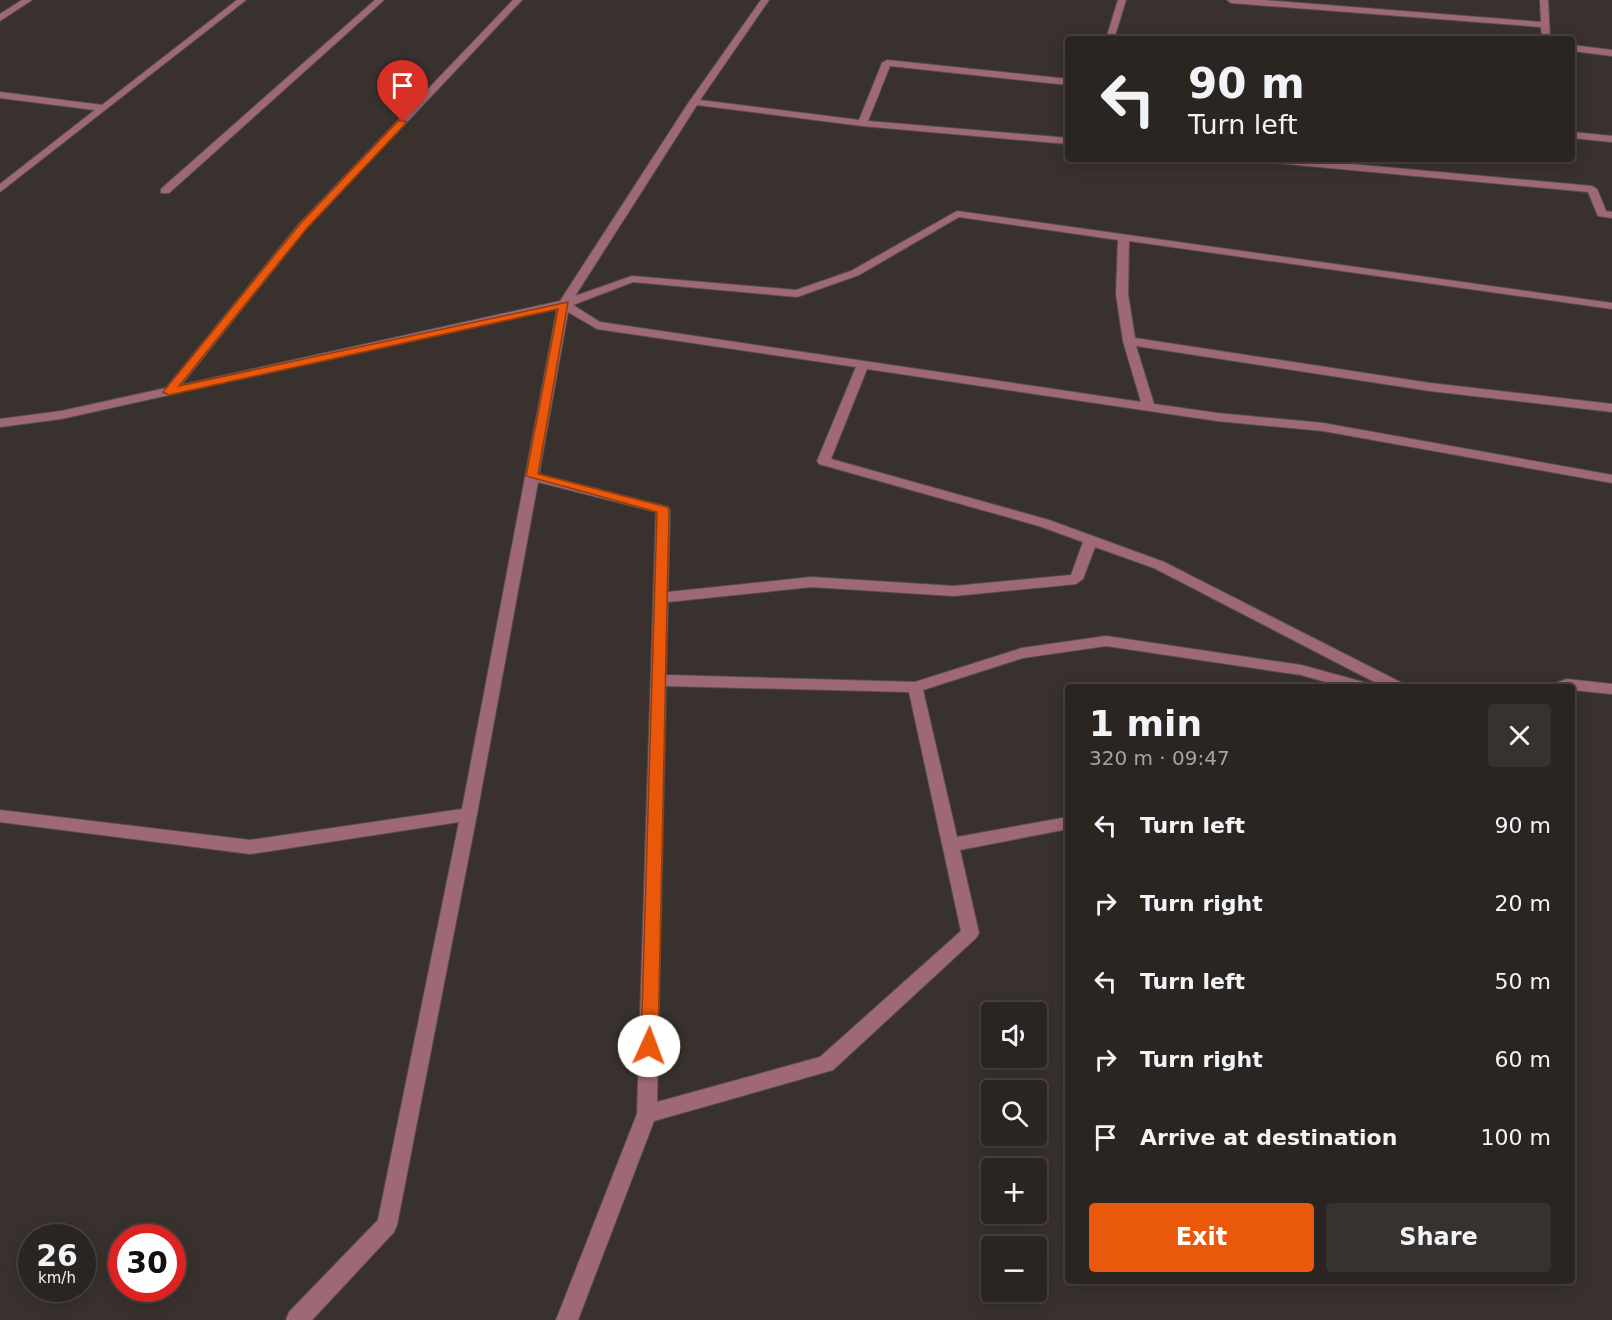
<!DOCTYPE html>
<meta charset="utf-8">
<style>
:root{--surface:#2b2522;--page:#37312f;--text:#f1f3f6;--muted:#a6a5a5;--line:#474240;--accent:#ea580c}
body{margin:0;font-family:"DejaVu Sans",sans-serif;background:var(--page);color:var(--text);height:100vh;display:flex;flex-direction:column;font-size:22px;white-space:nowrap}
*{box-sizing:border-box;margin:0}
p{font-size:20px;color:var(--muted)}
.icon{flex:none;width:33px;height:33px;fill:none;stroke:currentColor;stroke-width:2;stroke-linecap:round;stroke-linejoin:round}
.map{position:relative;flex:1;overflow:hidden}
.sheet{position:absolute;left:1065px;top:684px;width:510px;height:600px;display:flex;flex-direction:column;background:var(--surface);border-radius:6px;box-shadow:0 3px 15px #0003,0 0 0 2px var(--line)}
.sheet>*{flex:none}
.top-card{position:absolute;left:1065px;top:36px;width:510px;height:126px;border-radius:6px;box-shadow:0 3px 15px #0003,0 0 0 2px var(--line);background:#2b2522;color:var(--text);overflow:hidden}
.buttons{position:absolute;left:981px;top:1002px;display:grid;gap:12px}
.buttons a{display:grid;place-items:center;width:66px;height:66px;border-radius:6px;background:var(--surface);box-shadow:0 3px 15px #0003,0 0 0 2px var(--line);font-size:30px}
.speed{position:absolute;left:18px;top:1224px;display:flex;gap:12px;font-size:30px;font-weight:700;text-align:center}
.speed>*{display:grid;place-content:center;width:78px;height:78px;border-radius:50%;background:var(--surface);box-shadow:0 3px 15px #0003,0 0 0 2px var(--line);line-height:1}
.speed small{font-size:15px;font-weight:400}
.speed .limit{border:9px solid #d22;background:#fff;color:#111}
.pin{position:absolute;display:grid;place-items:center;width:51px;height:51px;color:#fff;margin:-62px -26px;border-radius:50% 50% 50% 0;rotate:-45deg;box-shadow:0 0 6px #0007}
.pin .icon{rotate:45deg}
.me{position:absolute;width:66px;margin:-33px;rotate:2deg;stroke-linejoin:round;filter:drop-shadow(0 0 4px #0008)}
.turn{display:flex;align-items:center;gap:21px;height:126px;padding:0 24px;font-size:27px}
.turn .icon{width:78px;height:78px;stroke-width:2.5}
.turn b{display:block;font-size:42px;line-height:51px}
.round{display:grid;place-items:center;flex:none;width:63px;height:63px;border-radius:6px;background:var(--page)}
.overview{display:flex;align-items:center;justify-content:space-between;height:102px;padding:0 24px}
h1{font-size:36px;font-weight:700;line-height:45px}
.action{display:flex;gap:12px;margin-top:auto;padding:12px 24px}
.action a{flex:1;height:69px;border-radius:6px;background:var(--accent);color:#fff;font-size:24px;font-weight:700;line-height:69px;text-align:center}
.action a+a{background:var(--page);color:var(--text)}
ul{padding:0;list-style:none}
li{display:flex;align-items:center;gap:18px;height:78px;padding:0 24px}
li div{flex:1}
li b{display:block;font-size:22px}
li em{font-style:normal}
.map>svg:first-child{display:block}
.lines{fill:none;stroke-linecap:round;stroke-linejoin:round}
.minor-casing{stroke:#564f4b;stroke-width:2}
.minor{fill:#9f6877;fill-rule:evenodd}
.route{fill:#ea580c;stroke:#983908;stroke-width:1.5}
</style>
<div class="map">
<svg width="1612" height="1320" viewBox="0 0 1612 1320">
<rect width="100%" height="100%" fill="#39312d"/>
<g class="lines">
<g class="minor-casing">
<g id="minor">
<polygon points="22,0 32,0 0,21 0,14"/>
<polygon points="237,0 246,0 0,192 0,184 95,110 0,98 0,92 102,105"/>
<polygon points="375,0 384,0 169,193 161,193 161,189"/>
<path d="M 513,0 L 522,0 L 307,228 L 181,385 L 560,301 L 689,102 L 761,0 L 769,0 L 700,100 L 859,120 L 882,63 L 887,60 L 1068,79 L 1068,85 L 890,66 L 868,121 L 1068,138 L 1068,144 L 862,126 L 697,105 L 575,296 L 632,276 L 796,290 L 851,271 L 957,211 L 1612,303 L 1612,309 L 1129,241 L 1128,294 L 1135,338 L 1430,383 L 1612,404 L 1612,412 L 1430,391 L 1136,346 L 1154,404 L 1217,413 L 1323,423 L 1612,475 L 1612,483 L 1323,431 L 1217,421 L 867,369 L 831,459 L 1049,520 L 1164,562 L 1402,683 L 1405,687 L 1384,687 L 1154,568 L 1095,547 L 1083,579 L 1076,584 L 954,596 L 811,587 L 668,602 L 666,675 L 915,682 L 1022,648 L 1106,636 L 1301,665 L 1367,683 L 1370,687 L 1343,687 L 1301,675 L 1106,646 L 1023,658 L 923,690 L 957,837 L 1068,817 L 1068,829 L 960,850 L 979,933 L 976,938 L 833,1070 L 654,1121 L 578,1320 L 556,1320 L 637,1114 L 656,512 L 538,482 L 477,814 L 397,1225 L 394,1232 L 312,1320 L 286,1320 L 289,1312 L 378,1220 L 459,822 L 250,854 L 0,822 L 0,810 L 250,840 L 462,809 L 557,309 L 61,419 L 0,427 L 0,419 L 61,411 L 166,388 L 299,224 ZM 959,217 L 1118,240 L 1116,294 L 1123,341 L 1141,402 L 600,322 L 573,305 L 633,282 L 797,297 L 859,275 ZM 568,312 L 597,329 L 856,367 L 817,461 L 819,464 L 1039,526 L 1083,542 L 1071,575 L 954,586 L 811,577 L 668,592 L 670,510 L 668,507 L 539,474 ZM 666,686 L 909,692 L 961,931 L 820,1057 L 657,1102 Z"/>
<polygon points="1118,0 1126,0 1114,39 1106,39"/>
<polygon points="1227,0 1263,0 1541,22 1540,0 1548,0 1550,39 1542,39 1541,27 1231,3"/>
<polygon points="1572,45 1612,50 1612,56 1572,51"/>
<polygon points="1572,132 1612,136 1612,142 1572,138"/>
<polygon points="1259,159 1297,159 1592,186 1597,189 1606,211 1612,212 1612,218 1598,216 1588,192 1264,162"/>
<polygon points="1567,679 1612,684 1612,694 1572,690 1572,687 1552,687 1555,683"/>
</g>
</g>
<use href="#minor" class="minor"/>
</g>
<polygon class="route" points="399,120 407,122 307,228 179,386 568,302 538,474 667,507 669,510 658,1046 655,1051 649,1053 643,1051 641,1046 657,512 526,476 558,309 169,395 163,392 300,224"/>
</svg>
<div class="buttons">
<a><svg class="icon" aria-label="sound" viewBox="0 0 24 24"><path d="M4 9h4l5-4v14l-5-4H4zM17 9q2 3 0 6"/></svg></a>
<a><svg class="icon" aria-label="search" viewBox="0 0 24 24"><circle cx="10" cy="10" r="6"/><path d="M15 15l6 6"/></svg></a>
<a>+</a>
<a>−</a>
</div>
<div class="speed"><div>26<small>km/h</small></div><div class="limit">30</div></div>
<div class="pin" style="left:403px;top:122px;background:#d93025"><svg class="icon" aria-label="arrive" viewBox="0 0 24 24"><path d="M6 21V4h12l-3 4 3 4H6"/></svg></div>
<svg class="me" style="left:649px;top:1046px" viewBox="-20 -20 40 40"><circle r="19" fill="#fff"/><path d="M0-13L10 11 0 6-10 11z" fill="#ea580c"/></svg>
<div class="top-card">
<div class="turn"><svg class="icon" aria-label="left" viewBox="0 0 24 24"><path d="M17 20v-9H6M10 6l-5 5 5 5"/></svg><div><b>90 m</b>Turn left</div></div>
</div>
<section class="sheet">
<div class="overview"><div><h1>1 min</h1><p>320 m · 09:47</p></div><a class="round"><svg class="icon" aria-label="close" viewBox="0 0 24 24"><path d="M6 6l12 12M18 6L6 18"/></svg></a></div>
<ul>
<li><svg class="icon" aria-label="left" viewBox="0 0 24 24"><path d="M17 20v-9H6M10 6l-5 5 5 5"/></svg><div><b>Turn left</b></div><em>90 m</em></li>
<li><svg class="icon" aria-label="right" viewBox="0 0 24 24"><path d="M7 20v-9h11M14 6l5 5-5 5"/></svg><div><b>Turn right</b></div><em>20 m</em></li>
<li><svg class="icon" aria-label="left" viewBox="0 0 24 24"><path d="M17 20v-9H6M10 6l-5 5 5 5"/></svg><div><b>Turn left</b></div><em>50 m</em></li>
<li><svg class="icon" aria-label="right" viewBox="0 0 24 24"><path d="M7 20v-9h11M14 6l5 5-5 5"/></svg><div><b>Turn right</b></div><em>60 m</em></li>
<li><svg class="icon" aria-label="arrive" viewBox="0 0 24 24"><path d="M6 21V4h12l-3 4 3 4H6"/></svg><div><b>Arrive at destination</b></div><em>100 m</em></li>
</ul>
<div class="action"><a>Exit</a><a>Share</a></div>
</section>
</div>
